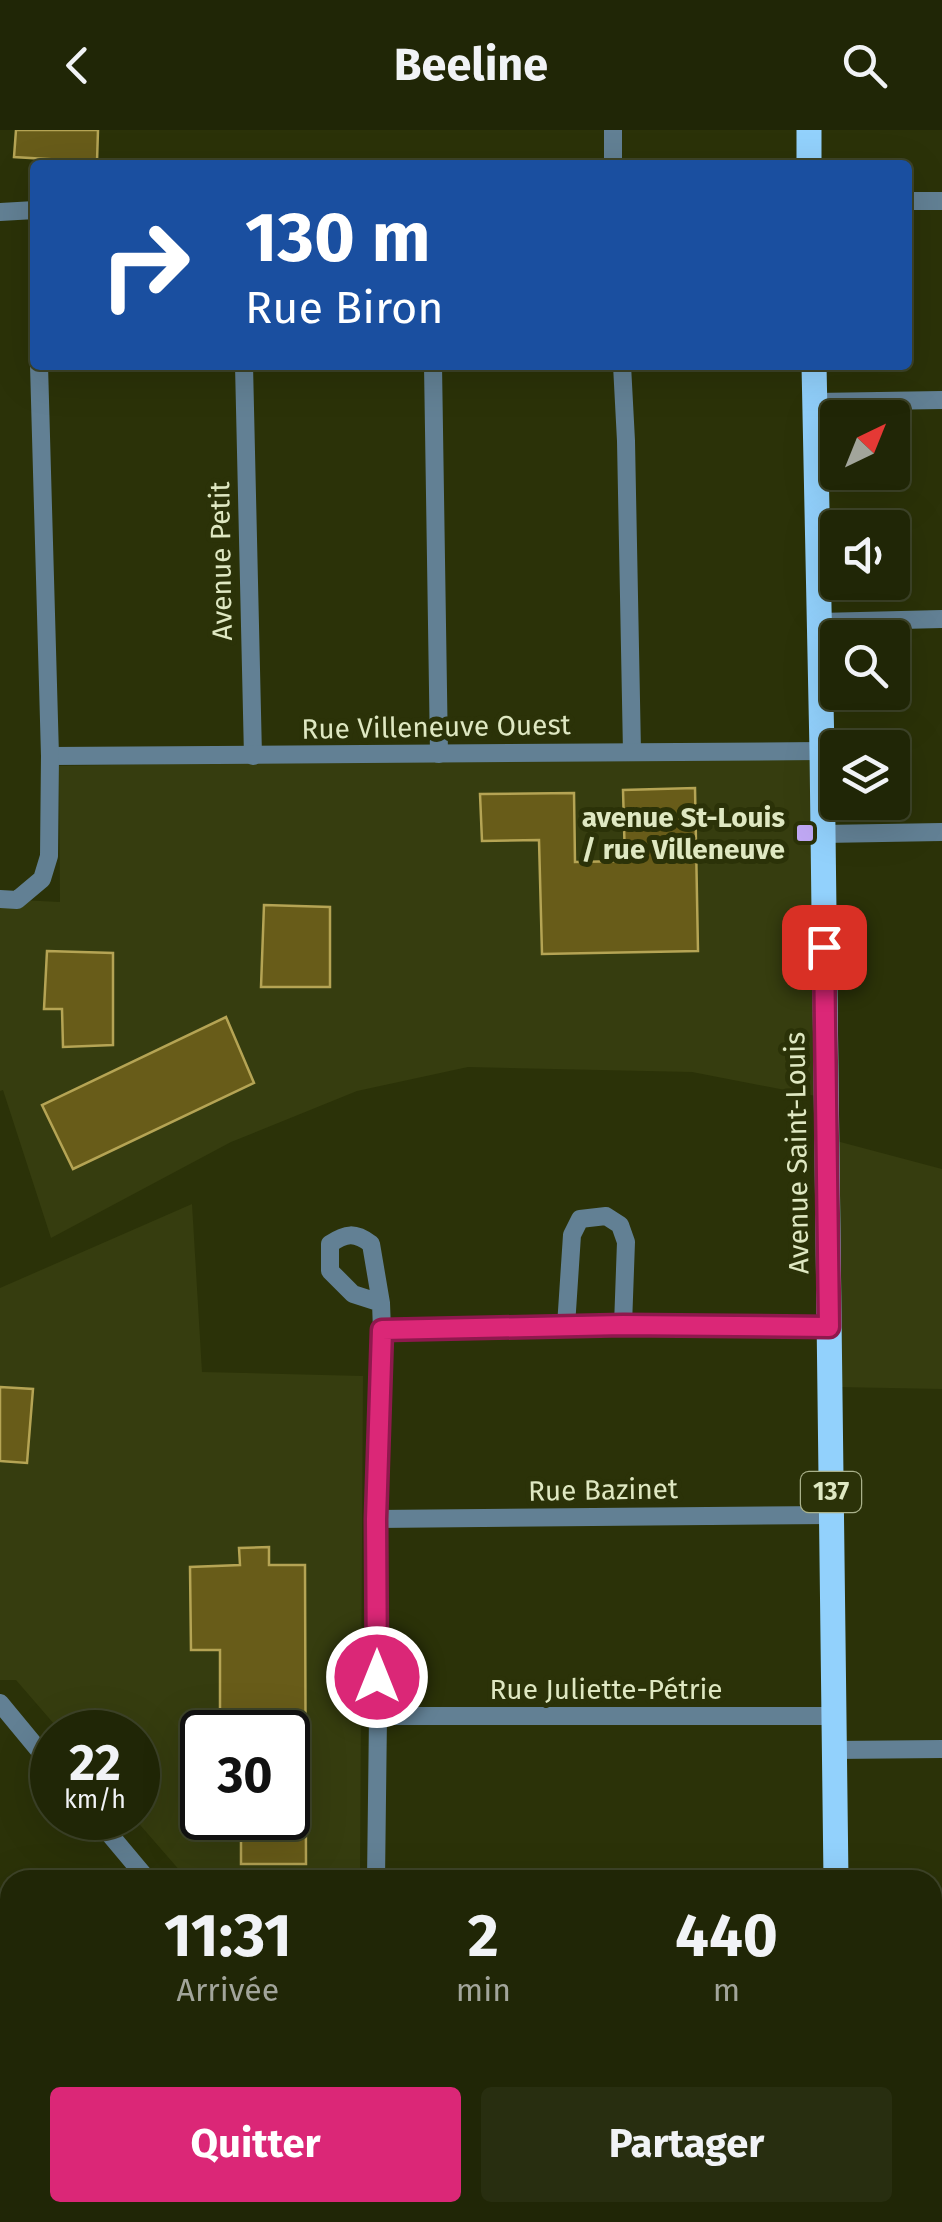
<!DOCTYPE html>
<html lang="fr">
<meta charset="utf-8">
<style>
:root{--surface:#202606;--page:#282e10;--text:#f1f3f6;--muted:#a2a59b;--line:#3d4328;--accent:#db2777}
body{margin:0;font-family:"Fira Sans",sans-serif;background:var(--page);color:var(--text);height:100vh;display:flex;flex-direction:column;font-size:38px;white-space:nowrap}
*{box-sizing:border-box;margin:0}
p{font-size:32px;color:var(--muted)}
.icon{flex:none;width:55px;height:55px;fill:none;stroke:currentColor;stroke-width:2;stroke-linecap:round;stroke-linejoin:round}
.map{position:relative;flex:1;overflow:hidden}
.side{position:absolute;left:0px;top:1740px;width:942px;height:352px;display:flex;flex-direction:column;background:var(--surface);border-radius:30px 30px 0 0;box-shadow:0 10px 40px #0002,0 0 0 2px var(--line)}
.side>*{flex:none}
.banner{position:absolute;left:30px;top:30px;width:882px;height:210px;border-radius:10px;box-shadow:0 10px 40px #0002,0 0 0 2px var(--line);background:#1a4fa0;color:#fff;overflow:hidden}
.needle{width:65px;rotate:43deg}
.fabs{position:absolute;left:820px;top:270px;display:grid;gap:20px}
.fabs a{display:grid;place-items:center;width:90px;height:90px;border-radius:10px;background:var(--surface);box-shadow:0 10px 40px #0002,0 0 0 2px var(--line);font-size:50px}
.speed{position:absolute;left:30px;top:1580px;display:flex;gap:20px;font-size:50px;font-weight:700;text-align:center}
.speed>*{display:grid;place-content:center;width:130px;height:130px;border-radius:50%;background:var(--surface);box-shadow:0 10px 40px #0002,0 0 0 2px var(--line);line-height:1}
.speed small{font-size:25px;font-weight:400}
.speed .limit{border:5px solid #111;border-radius:15px;background:#fff;color:#111}
.pin{position:absolute;display:grid;place-items:center;width:85px;height:85px;color:#fff;margin:-42px;border-radius:20px;box-shadow:0 5px 15px #0006}
.me{position:absolute;width:110px;margin:-55px;rotate:0deg;stroke-linejoin:round;filter:drop-shadow(0 0 8px #0008)}
.turn{display:flex;align-items:center;gap:35px;height:210px;padding:0 50px;font-size:45px}
.turn .icon{width:130px;height:130px;stroke-width:2.5}
.turn b{display:block;font-size:70px;line-height:85px}
.eta{display:flex;justify-content:space-evenly;align-items:center;height:170px;text-align:center}
.eta b{font-size:60px;font-weight:700;line-height:70px}
.primary-button{display:flex;gap:20px;margin-top:auto;padding:20px 50px}
.primary-button a{flex:1;height:115px;border-radius:10px;background:var(--accent);color:#fff;font-size:40px;font-weight:700;line-height:115px;text-align:center}
.primary-button a+a{background:var(--page);color:var(--text)}
header{display:flex;justify-content:space-between;align-items:center;height:130px;padding:0 50px;background:var(--surface);font-size:45px;font-weight:700}
.map>svg:first-child{display:block}
.built{fill:#363d0f;fill-rule:evenodd}
.building{fill:#685c19;stroke:#b5a454;stroke-width:2.5}
.lines{fill:none;stroke-linecap:round;stroke-linejoin:round}
.minor{stroke:#628094;stroke-width:18}
.primary{stroke:#92d1fc;stroke-width:25}
.route-casing{stroke:#8e194d;stroke-width:25}
.route{stroke:#db2777;stroke-width:18}
.poi-dot{fill:#c0a8f4;stroke:#2b3208;stroke-width:4}
.labels{text-anchor:middle;dominant-baseline:central;stroke-width:10;stroke-linejoin:round;paint-order:stroke}
.shield{fill:#2b3208;stroke:#a9b18a;stroke-width:2.5}
.shield-label{font-size:25px;font-weight:bold;fill:#dfe8c2}
.street-label{font-size:28px;fill:#dfe8c2;stroke:#2b3208}
.poi-label{font-size:28px;font-weight:bold;fill:#dfe8c2;stroke:#2b3208;text-anchor:end}
</style>
<header><svg class="icon" aria-label="back" viewBox="0 0 24 24"><path d="M15 5l-7 7 7 7"/></svg>Beeline<svg class="icon" aria-label="search" viewBox="0 0 24 24"><circle cx="10" cy="10" r="6"/><path d="M15 15l6 6"/></svg></header>
<div class="map">
<svg width="942" height="2092" viewBox="0 0 942 2092">
<rect width="100%" height="100%" fill="#2b3208"/>
<g class="built">
<polygon points="822,621 826,968 692,942 468,937 357,961 231,1012 51,1108 3,960 0,961 0,769 60,772 59,636"/>
<polygon points="829,1009 942,1039 942,1259 837,1257"/>
<path d="M 192,1074 L 202,1242 L 363,1246 L 360,1750 L 188,1750 L 134,1688 L 138,1688 L 138,1602 L 61,1602 L 16,1550 L 0,1550 L 0,1158 ZM 202,1602 L 288,1602 L 288,1688 L 202,1688 Z"/>
</g>
<g class="building">
<polygon points="16,0 98,0 97,32 14,27"/>
<polygon points="695,658 698,821 542,824 539,710 482,711 480,664 574,663 575,732 625,731 623,660"/>
<polygon points="264,775 330,777 330,857 261,857"/>
<polygon points="47,821 113,823 113,915 63,917 62,879 44,879"/>
<polygon points="226,887 254,953 73,1039 42,975"/>
<polygon points="0,1257 33,1259 27,1333 0,1331"/>
<polygon points="269,1417 269,1435 305,1435 306,1734 241,1734 241,1688 288,1688 288,1602 220,1602 220,1520 191,1520 190,1437 240,1435 239,1418"/>
</g>
<g class="lines">
<g class="minor">
<polyline points="613,35 613,0"/>
<polyline points="908,71 942,71"/>
<polyline points="0,82 35,80"/>
<polyline points="244,235 253,626"/>
<polyline points="433,235 439,624"/>
<polyline points="622,235 626,311 632,622"/>
<polyline points="815,272 942,270"/>
<polyline points="819,492 942,489"/>
<polyline points="50,626 822,621"/>
<polyline points="823,704 942,702"/>
<polyline points="0,769 17,770 42,749 49,726 50,626 39,235"/>
<polyline points="566,1196 572,1105 580,1089 606,1086 620,1095 626,1112 623,1195"/>
<polyline points="382,1200 623,1195 829,1197"/>
<polyline points="376,1389 831,1385"/>
<polyline points="0,1573 52,1636"/>
<polyline points="378,1586 834,1586"/>
<polyline points="834,1620 942,1619"/>
<polyline points="96,1688 148,1750"/>
<path d="M 376,1750 L 378,1586 L 376,1389 L 382,1200 L 381,1173 L 371,1114 C 355,1102 346,1103 330,1114 L 330,1141 L 353,1164 L 381,1173"/>
<polyline points="932,1960 942,1960"/>
<polyline points="78,2082 78,2092"/>
<polyline points="272,2082 272,2092"/>
<polyline points="423,2082 431,2092"/>
</g>
<g class="primary">
<polyline points="809,0 809,35"/>
<polyline points="814,235 822,621 836,1750"/>
<polyline points="838,2092 838,2082"/>
</g>
</g>
<g class="lines">
<g class="route-casing">
<polyline id="route" points="377,1547 376,1389 382,1200 623,1195 829,1197 824,817"/>
</g>
<use href="#route" class="route"/>
</g>
<rect class="poi-dot" x="795" y="693" width="20" height="20" rx="5"/>
<g class="labels">
<rect class="shield" x="801" y="1342" width="60" height="40" rx="8"/>
<g class="shield-label">
<text x="831" y="1362">137</text>
</g>
<g class="street-label">
<text transform="translate(221 431) rotate(-91)">Avenue Petit</text>
<text transform="translate(436 597) rotate(-1)">Rue Villeneuve Ouest</text>
<text transform="translate(797 1023) rotate(-91)">Avenue Saint-Louis</text>
<text transform="translate(603 1360) rotate(-1)">Rue Bazinet</text>
<text x="606" y="1559">Rue Juliette-Pétrie</text>
</g>
<g class="poi-label">
<text x="785" y="687">avenue St-Louis<tspan x="785" dy="32">/ rue Villeneuve</tspan></text>
</g>
</g>
</svg>
<div class="fabs">
<a><svg class="needle" viewBox="-14 -14 28 28"><path d="M0-13l5 13h-10z" fill="#e53935"/><path d="M0 13l5-13h-10z" fill="#a2a59b"/></svg></a>
<a><svg class="icon" aria-label="sound" viewBox="0 0 24 24"><path d="M4 9h4l5-4v14l-5-4H4zM17 9q2 3 0 6"/></svg></a>
<a><svg class="icon" aria-label="search" viewBox="0 0 24 24"><circle cx="10" cy="10" r="6"/><path d="M15 15l6 6"/></svg></a>
<a><svg class="icon" aria-label="layers" viewBox="0 0 24 24"><path d="M12 4l9 5-9 5-9-5zM3 14l9 5 9-5"/></svg></a>
</div>
<div class="speed"><div>22<small>km/h</small></div><div class="limit">30</div></div>
<div class="pin" style="left:824px;top:817px;background:#d93025"><svg class="icon" aria-label="arrive" viewBox="0 0 24 24"><path d="M6 21V4h12l-3 4 3 4H6"/></svg></div>
<svg class="me" style="left:377px;top:1547px" viewBox="-20 -20 40 40"><circle r="17" fill="#db2777" stroke="#fff" stroke-width="3"/><path d="M0-11L8 9 0 5-8 9z" fill="#fff"/></svg>
<div class="banner">
<div class="turn"><svg class="icon" aria-label="right" viewBox="0 0 24 24"><path d="M7 20v-9h11M14 6l5 5-5 5"/></svg><div><b>130 m</b>Rue Biron</div></div>
</div>
<section class="side">
<div class="eta">
<div><b>11:31</b><p>Arrivée</p></div>
<div><b>2</b><p>min</p></div>
<div><b>440</b><p>m</p></div>
</div>
<div class="primary-button"><a>Quitter</a><a>Partager</a></div>
</section>
</div>
